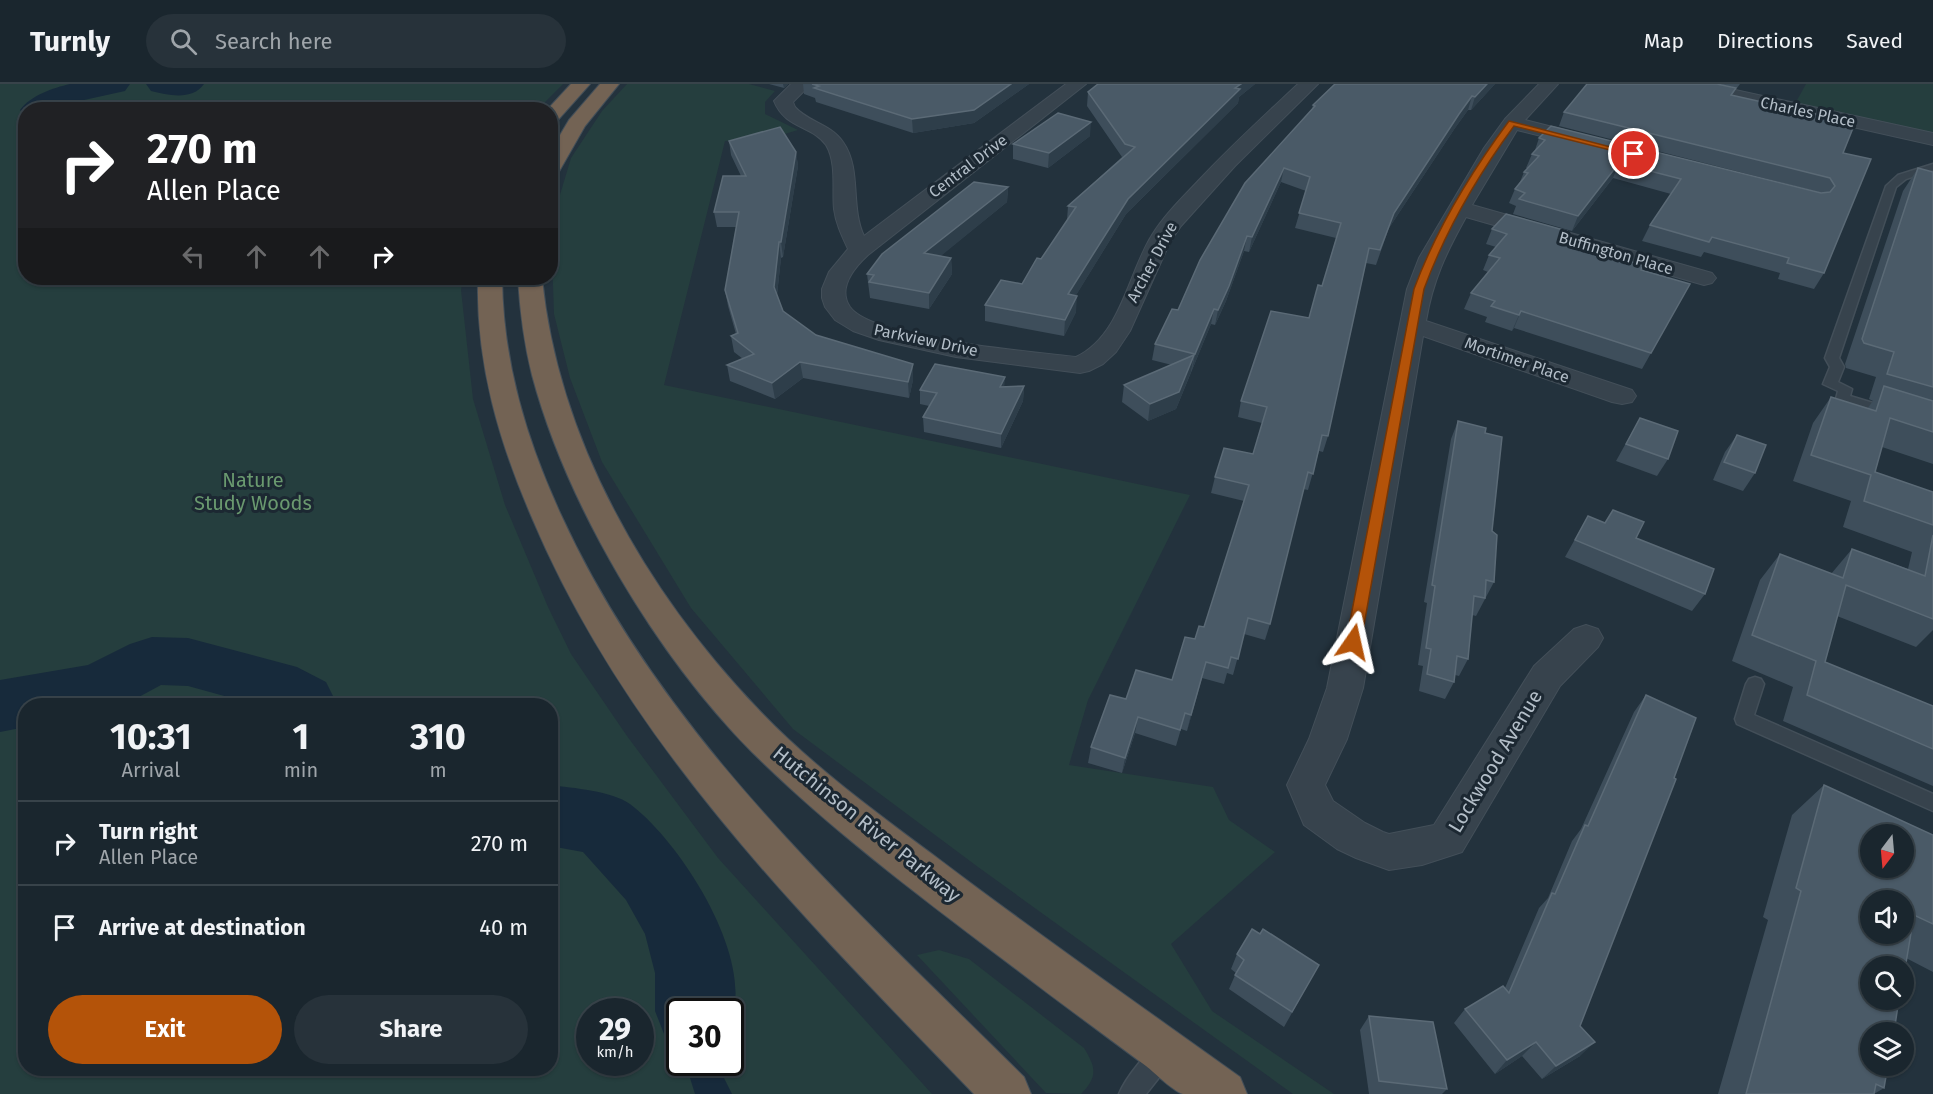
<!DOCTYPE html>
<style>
:root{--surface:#1a262e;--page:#27323a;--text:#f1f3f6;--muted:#9fa5aa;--line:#38434a;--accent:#b45309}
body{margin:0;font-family:"Fira Sans",sans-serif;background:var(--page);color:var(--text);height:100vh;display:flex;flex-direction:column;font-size:22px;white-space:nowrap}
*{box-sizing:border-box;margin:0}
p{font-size:20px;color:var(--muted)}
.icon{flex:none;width:33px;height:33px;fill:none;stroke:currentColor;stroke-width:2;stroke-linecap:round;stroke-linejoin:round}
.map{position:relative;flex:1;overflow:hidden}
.side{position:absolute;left:18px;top:614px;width:540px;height:378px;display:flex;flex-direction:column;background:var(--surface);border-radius:24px;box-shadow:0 2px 4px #0004,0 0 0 2px var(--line)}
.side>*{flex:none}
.banner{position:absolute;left:18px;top:18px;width:540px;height:183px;border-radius:24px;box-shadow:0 2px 4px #0004,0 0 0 2px var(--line);background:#202124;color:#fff;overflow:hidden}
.needle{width:39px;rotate:196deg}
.tools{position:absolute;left:1860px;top:740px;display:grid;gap:12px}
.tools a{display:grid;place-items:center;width:54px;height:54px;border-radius:50%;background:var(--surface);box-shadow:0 2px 4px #0004,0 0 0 2px var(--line);font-size:30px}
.speed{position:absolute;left:576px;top:914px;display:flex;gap:12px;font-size:30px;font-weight:700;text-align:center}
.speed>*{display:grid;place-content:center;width:78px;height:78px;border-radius:50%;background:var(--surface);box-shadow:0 2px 4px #0004,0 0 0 2px var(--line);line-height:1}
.speed small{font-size:15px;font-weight:400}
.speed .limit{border:3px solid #111;border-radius:9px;background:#fff;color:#111}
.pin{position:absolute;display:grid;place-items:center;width:51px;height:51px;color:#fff;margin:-26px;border:3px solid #fff;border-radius:50%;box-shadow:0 2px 6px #0007}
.me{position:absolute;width:66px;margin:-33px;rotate:11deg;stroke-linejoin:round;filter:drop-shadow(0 0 4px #0008)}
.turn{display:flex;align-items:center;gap:21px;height:126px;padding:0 30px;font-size:27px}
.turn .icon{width:78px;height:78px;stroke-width:2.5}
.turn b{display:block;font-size:42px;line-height:51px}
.lanes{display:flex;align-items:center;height:57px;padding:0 30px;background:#0003;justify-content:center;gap:30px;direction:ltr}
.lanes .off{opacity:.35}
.eta{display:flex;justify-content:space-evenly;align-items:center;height:102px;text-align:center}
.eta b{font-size:36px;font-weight:700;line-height:42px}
.action{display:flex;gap:12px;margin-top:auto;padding:12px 30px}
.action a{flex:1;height:69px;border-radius:36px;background:var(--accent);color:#fff;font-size:24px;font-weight:700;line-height:69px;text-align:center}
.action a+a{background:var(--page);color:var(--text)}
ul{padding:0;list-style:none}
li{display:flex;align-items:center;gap:18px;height:84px;padding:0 30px;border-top:2px solid var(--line)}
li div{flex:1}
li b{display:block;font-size:22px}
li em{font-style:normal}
header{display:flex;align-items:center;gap:36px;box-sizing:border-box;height:84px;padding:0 30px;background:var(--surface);border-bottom:2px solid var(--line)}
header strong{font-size:28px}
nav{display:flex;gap:33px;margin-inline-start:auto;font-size:21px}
.search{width:420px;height:54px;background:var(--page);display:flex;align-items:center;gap:15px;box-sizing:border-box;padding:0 21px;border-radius:33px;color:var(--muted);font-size:22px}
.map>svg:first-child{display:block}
.green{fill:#253e3e;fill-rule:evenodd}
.water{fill:#172a3b}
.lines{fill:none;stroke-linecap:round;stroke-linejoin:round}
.river{fill:#172a3b;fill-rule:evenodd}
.lane-casing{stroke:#434f59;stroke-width:3}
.street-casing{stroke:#434f59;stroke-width:2}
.highway-casing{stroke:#424e58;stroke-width:2}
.lane{fill:#37434d;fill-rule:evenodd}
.street{fill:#37434d;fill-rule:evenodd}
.highway{fill:#736354;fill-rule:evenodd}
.wall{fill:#3e4e5b}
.shaded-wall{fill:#2e3e4a}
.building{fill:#4a5a67;stroke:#5b6a76;stroke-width:1.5;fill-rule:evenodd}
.route{fill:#b45309;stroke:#753606;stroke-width:1.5}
.labels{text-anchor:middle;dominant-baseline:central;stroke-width:6;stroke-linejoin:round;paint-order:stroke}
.far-street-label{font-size:16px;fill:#b3bec8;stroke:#1c2832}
.park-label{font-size:20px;fill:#6a996f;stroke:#1c2832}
.street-label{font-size:20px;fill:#b3bec8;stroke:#1c2832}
</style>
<header>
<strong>Turnly</strong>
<div class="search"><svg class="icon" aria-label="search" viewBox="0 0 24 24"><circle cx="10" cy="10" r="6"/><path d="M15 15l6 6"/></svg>Search here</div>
<nav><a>Map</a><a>Directions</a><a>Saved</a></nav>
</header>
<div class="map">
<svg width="1933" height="1010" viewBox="0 0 1933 1010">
<rect width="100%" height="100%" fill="#23323d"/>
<g class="green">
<path d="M 0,0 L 563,0 L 537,26 L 26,26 L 26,194 L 463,194 L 461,206 L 473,315 L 505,421 L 548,523 L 571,570 L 627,652 L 718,774 L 932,1010 L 0,1010 ZM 26,621 L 550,621 L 550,984 L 26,984 ZM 590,927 L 640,927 L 640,978 L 590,978 ZM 680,927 L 730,927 L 730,978 L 680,978 Z"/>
<polygon points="627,0 749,0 775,7 765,18 765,30 798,46 778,52 725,57 664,301 1190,411 1088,616 1069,681 1213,703 1229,736 1275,768 1171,860 1212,927 1334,1010 1293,1010 978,783 793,645 691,524 602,378 570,294 554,230 551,141 571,74 602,27"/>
<polygon points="1806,0 1933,0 1933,49 1799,20 1796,18"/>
<path d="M 939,866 L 969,875 L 1084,964 C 1096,984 1098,992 1081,1010 L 1046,1009 L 917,871 Z"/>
</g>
<g class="water">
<polygon points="700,883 706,927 688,927 691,898"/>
<polygon points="685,978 716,978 732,1010 695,1010"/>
</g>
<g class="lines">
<g class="river">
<path d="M 70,0 L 130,0 L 125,7 L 75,18 L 62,26 L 26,26 L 26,33 L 20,26 C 31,11 53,4 70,0 Z"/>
<path d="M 146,0 L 204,0 C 192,17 168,11 151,7 Z"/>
<polygon points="152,553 188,554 297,583 326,598 335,616 334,621 257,621 188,602 161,601 124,621 26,621 26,643 0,648 0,596 88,581 130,560"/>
<path d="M 550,701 C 573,704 612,707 630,720 C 680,757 757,876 730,939 L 730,927 L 680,927 L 680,961 L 666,955 L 655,927 L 655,889 L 645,850 L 626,816 L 583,768 L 550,762 Z"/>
</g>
<g class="lane-casing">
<g id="lane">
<polygon points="1933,80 1933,86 1906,95 1896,103 1839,274 1844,283 1838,298 1852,305 1850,312 1893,325 1895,328 1888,332 1848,320 1842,341 1832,341 1830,338 1838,307 1823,300 1830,283 1825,274 1886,102 1898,91"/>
<polygon points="1755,593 1761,595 1764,600 1754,631 1933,710 1933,727 1737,640 1735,635 1746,600 1749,595"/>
<path d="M 1164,957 L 1172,961 L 1176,969 L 1172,977 L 1146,1010 L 1119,1010 C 1125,995 1149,963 1164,957 Z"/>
</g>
</g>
<g class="street-casing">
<g id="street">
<path d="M 791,0 L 811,0 L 793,18 L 795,23 C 808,38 831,40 843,58 C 862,85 850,122 864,152 L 1066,0 L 1086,0 L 868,171 C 855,183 837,204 850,223 C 873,255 1035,268 1076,273 C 1121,252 1128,189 1152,151 C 1165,130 1183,113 1200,95 C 1231,62 1265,31 1298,0 L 1318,0 L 1235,82 L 1181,142 L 1170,158 L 1130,247 L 1116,268 L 1103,280 L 1089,287 L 1080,289 L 956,273 L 879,256 L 853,247 L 835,236 L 825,223 L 822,214 L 822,205 L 829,188 L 848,165 C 842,152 836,140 834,125 C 832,106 837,79 826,61 C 812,41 785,45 774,17 Z"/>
<path d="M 1539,0 L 1558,0 L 1525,36 L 1596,54 L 1599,58 L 1596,62 L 1589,64 L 1517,46 L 1472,121 L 1712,189 L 1716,194 L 1712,199 L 1704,201 L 1466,133 C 1446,169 1433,196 1426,237 L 1632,306 L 1636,312 L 1632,318 L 1622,320 L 1612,318 L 1423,252 L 1363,604 L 1347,655 L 1325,701 L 1333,717 L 1365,739 L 1383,748 L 1389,750 L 1434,741 L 1534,582 L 1574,545 L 1586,541 L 1598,545 L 1603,554 L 1598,563 L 1560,602 L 1462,768 L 1422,781 L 1389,786 L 1356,774 L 1337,765 L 1304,741 L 1287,701 L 1309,655 L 1327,604 L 1407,205 L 1419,174 L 1484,64 L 1505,35 Z"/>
<polygon points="1674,0 1708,0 1933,49 1933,61 1683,5 1677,4"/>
</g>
</g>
<g class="highway-casing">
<g id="highway">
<polygon points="571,0 590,0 557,37 550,39 550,26 547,26"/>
<polygon points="600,0 619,0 585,42 557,91 550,93 550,68 569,36"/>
<path d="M 478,194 L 502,194 C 503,278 526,355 561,431 C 664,656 851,821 1024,993 L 1031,1010 L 974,1010 C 806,836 629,662 533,436 C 499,358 476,280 478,194 Z"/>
<path d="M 518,194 L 542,194 C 558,356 647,509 758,625 C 811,681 874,727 936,773 C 1036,849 1138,920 1240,993 L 1247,1010 C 1235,1010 1192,1010 1183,1010 C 1173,1007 1155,989 1146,982 C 1103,950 1059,918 1016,885 C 926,817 833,748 752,668 C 657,572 567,422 532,291 C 524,259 520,227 518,194 Z"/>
</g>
</g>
<use href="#lane" class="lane"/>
<use href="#street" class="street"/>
<use href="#highway" class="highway"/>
</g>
<g class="wall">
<polygon points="769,0 788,0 784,4"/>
<polygon points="803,0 1029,0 974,39 913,49 816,18 815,14 804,10"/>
<polygon points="1098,0 1255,0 1239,13 1238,19 1126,130 1076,211 1076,228 1064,252 985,237 985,221 1022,200 1041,175 1067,136 1068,122 1122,73 1087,22 1088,8"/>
<polygon points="1495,0 1471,26 1468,26 1455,44 1389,144 1376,181 1366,179 1328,352 1323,368 1319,367 1308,406 1303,405 1270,540 1265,556 1244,550 1233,591 1227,589 1224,600 1202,594 1187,647 1181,645 1176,662 1135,649 1122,689 1088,679 1091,663 1126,615 1172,596 1195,555 1204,543 1244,417 1211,409 1215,393 1253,370 1262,339 1238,333 1241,317 1309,234 1322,202 1336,154 1295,144 1306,107 1281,98 1249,168 1244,167 1226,217 1215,241 1211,240 1176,325 1148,337 1122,318 1124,301 1172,281 1152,276 1155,260 1312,25 1313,21"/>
<polygon points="1718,0 1740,0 1737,4"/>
<polygon points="1736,4 1732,12 1843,69 1824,189 1814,205 1778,195 1780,189 1704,168 1701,173 1642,157 1650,141 1671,110 1613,94 1572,147 1513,130 1516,122 1509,119 1515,105 1520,98 1524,88 1528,84 1526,84 1532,70 1535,66 1539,54 1822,109 1559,42 1564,28"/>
<polygon points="1090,52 1048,84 1013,75 1013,60"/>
<polygon points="729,57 796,68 798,82 783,173 781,174 777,211 783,227 816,251 913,280 913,296 909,314 803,294 775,315 730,297 727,281 743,275 734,268 731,252 736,250 728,222 725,206 736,143 717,143 714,128 741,92 731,71"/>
<polygon points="1918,84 1933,88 1933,380 1882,363 1875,388 1933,408 1933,546 1916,563 1837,532 1825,578 1933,622 1933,702 1783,637 1793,603 1732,577 1760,496 1780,470 1831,490 1852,465 1908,485 1912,468 1843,443 1851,417 1793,397 1813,339 1831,313 1867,325 1873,317 1869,315 1876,293 1846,284 1845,280 1903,107"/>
<polygon points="1008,103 1007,118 940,172 951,174 952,190 929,225 870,214 867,190"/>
<polygon points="1492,145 1562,157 1641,186 1690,200 1642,285 1514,244 1512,247 1485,238 1487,233 1464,225 1471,209 1488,188 1483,186 1489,171 1496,163 1486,160"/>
<polygon points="1024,302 1023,317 1001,364 924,348 923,333 929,322 920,320 920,306"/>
<polygon points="1640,334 1668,375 1657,392 1616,377"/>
<polygon points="1458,337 1485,349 1492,447 1494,498 1476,532 1472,531 1468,575 1459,592 1455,591 1454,598 1445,615 1419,607 1423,582 1418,581 1427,519 1424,518 1451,355"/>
<polygon points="1737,351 1755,389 1743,407 1713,396 1725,368"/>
<polygon points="1613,426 1636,454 1705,510 1692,527 1565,473 1588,432 1605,439"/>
<polygon points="1646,611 1580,942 1580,972 1542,995 1522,972 1495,990 1454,939 1465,925 1505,904 1539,824 1548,814 1572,757 1581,745 1634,628"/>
<polygon points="1824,701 1933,751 1933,888 1906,874 1884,1004 1874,1010 1718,1010 1768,836 1763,833 1792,731"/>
<polygon points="1237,870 1311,895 1284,943 1229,905 1236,889 1231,885"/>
<polygon points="1369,932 1447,1005 1442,1010 1369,1010 1360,946"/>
</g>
<g class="shaded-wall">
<polygon points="783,0 788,0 784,4"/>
<polygon points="1011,0 1029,0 974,39 913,49 912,35"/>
<polygon points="1241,0 1255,0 1239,13 1238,19 1126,130 1067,226 1068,210 1128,115 1235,4"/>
<polygon points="1487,0 1495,0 1471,26 1475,13"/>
<polygon points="1472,12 1468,26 1455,44 1389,144 1376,181 1394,129 1459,30"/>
<polygon points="1091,38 1090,52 1048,84 1049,69"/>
<polygon points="796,68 798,82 783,173 781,158"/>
<polygon points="1619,79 1613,94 1572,147 1578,132"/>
<polygon points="1284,84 1281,98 1249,168 1252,153"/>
<polygon points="1008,103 1007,118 925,185 924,169"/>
<polygon points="1247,152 1244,167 1226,217 1215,241 1218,226"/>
<polygon points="779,158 781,174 776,219 774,203"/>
<polygon points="951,174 952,190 929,225 929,209"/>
<polygon points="1077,212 1076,228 1064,252 1065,236"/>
<polygon points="1214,225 1211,240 1192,286 1195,270"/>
<polygon points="1521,227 1514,244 1512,247 1519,231"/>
<polygon points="1194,271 1191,288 1176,325 1148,337 1150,320"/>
<polygon points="800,278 803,294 775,315 772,299"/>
<polygon points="913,280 913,296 909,314 908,298"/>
<polygon points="1005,293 1004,308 1000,303"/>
<polygon points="1024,302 1023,317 1001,364 1001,350"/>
<polygon points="1206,578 1202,594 1187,647 1191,631"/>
<polygon points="1138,633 1135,649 1122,689 1125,674"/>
<polygon points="1536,958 1522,972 1495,990 1507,976"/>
<polygon points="1595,958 1580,972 1542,995 1556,982"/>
</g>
<g class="building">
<polygon points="812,0 1011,0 974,26 912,35 814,4 819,2"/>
<polygon points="1098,0 1241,0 1235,4 1240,5 1128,115 1068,210 1077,212 1065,236 985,221 1001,196 1022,200 1037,174 1041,175 1076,123 1068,122 1135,63 1125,60 1088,8"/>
<polygon points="1335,0 1487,0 1475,13 1472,12 1459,30 1394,129 1380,166 1369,164 1328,352 1322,351 1313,390 1308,388 1270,540 1248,534 1238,575 1231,573 1228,584 1206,578 1191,631 1185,629 1180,646 1138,633 1125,674 1091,663 1110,611 1126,615 1136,586 1172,596 1185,553 1195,555 1199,542 1204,543 1249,401 1215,393 1224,364 1253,370 1267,323 1241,317 1271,227 1309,234 1318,201 1322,202 1341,139 1299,129 1310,93 1284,84 1252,153 1247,152 1229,202 1218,226 1214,225 1195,270 1155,260 1172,225 1178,226 1200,176 1245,99 1315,22 1313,21"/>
<polygon points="1587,0 1717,0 1736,4 1731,11 1855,39 1843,69 1871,75 1824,189 1787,179 1789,174 1712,153 1709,158 1650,141 1681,95 1619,79 1578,132 1519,115 1525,109 1515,105 1528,89 1524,88 1539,72 1532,70 1545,56 1539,54 1551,42 1821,109 1830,108 1835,102 1830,94 1564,28"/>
<polygon points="1058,29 1091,38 1049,69 1013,60"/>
<polygon points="780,43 796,68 781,158 779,158 774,203 783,227 816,251 913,280 908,298 800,278 772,299 727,281 754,270 731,252 738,249 725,206 739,128 714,128 723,92 746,92 729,57"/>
<polygon points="1918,84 1933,88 1933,303 1887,290 1894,268 1864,259 1862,255"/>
<polygon points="974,98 1008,103 924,169 951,174 929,209 869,198 874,191 867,190 882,170"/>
<polygon points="1506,130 1567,147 1559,156 1642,181 1641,186 1690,200 1651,269 1521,227 1519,231 1491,222 1495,217 1471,209 1500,174 1489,171 1507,150 1492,145"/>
<polygon points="1194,271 1179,308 1150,320 1124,301"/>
<polygon points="935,280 1005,293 1000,303 1024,302 1001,350 923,333 937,309 920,306"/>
<polygon points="1884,302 1933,317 1933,348 1890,334 1875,388 1933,408 1933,441 1864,417 1871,391 1811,371 1831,313 1876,327"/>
<polygon points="1640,334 1678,347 1668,375 1626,360"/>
<polygon points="1458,337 1486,344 1485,349 1502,353 1492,447 1497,451 1494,498 1486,496 1485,514 1474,512 1468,575 1457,572 1454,598 1427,590 1431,565 1426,564 1435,502 1432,501"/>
<polygon points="1737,351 1766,361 1755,389 1724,378"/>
<polygon points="1613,426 1644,438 1636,454 1714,485 1705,510 1575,456 1588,432 1605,439"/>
<polygon points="1933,451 1933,535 1846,501 1825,578 1933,622 1933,665 1807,611 1816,577 1752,551 1780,470 1843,494 1852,465 1925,492"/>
<polygon points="1646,611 1696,634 1674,694 1676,695 1580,942 1595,958 1556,982 1536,958 1507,976 1465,925 1503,902 1509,909 1552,809 1555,810 1585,741 1588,742"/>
<path d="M 1824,701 L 1933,751 L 1933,840 L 1914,831 L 1904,891 L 1904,882 L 1870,882 L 1870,915 L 1899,915 L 1894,948 L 1870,948 L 1870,981 L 1888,981 L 1884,1004 L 1876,1000 L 1874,1010 L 1746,1010 L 1801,807 L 1796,804 ZM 1870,750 L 1904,750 L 1904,783 L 1870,783 ZM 1870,816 L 1904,816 L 1904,849 L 1870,849 Z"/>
<polygon points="1252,845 1260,850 1263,845 1319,881 1292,928 1235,891 1244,876 1237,870"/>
<polygon points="1369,932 1433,938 1447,1005 1379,997"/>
</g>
<path class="route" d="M 1509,37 L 1638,70 L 1634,72 L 1514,42 C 1478,91 1445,148 1424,205 L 1361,558 L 1353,563 L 1346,558 L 1414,205 C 1436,146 1471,88 1509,37 Z"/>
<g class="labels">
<g class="far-street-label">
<text transform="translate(1808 28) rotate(12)">Charles Place</text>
<text transform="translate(968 82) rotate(-37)">Central Drive</text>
<text transform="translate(1616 169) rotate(16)">Buffington Place</text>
<text transform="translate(1152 178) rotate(-62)">Archer Drive</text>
<text transform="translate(926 256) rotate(12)">Parkview Drive</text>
<text transform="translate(1517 276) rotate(19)">Mortimer Place</text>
</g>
<g class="park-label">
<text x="253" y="396">Nature<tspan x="253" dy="23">Study Woods</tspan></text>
</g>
<g class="street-label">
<text transform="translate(1495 677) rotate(-59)">Lockwood Avenue</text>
<text transform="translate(867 740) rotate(39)">Hutchinson River Parkway</text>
</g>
</g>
</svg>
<div class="tools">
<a><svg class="needle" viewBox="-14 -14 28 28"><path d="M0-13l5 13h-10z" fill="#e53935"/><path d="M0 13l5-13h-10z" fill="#9fa5aa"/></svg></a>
<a><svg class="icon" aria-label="sound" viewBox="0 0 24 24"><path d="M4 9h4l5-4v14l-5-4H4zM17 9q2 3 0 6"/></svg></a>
<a><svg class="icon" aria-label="search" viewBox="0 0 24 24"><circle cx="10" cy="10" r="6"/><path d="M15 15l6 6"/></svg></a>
<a><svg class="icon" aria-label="layers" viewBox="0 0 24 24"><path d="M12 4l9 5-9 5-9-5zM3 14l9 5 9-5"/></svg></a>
</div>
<div class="speed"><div>29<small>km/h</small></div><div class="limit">30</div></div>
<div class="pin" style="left:1634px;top:70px;background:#d93025"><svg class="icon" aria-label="arrive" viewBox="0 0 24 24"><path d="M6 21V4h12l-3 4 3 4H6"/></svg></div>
<svg class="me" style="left:1353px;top:558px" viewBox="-20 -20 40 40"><path d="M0-17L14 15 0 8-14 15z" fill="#b45309" stroke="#fff" stroke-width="4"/></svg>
<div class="banner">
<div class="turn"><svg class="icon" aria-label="right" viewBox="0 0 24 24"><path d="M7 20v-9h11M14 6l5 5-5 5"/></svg><div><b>270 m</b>Allen Place</div></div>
<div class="lanes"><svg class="icon off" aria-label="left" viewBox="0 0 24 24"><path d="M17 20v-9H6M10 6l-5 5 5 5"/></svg><svg class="icon off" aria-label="ahead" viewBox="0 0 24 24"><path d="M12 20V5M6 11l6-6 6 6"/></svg><svg class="icon off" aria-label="ahead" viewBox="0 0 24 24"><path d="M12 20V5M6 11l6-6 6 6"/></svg><svg class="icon" aria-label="right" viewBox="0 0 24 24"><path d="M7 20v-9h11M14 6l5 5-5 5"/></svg></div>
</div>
<section class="side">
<div class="eta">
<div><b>10:31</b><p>Arrival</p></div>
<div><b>1</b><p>min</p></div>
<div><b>310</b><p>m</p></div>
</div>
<ul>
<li><svg class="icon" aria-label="right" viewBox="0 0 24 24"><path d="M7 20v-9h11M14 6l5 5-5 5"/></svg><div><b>Turn right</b><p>Allen Place</p></div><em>270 m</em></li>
<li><svg class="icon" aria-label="arrive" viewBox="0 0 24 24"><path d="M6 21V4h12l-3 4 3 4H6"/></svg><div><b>Arrive at destination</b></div><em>40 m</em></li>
</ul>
<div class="action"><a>Exit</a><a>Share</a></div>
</section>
</div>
